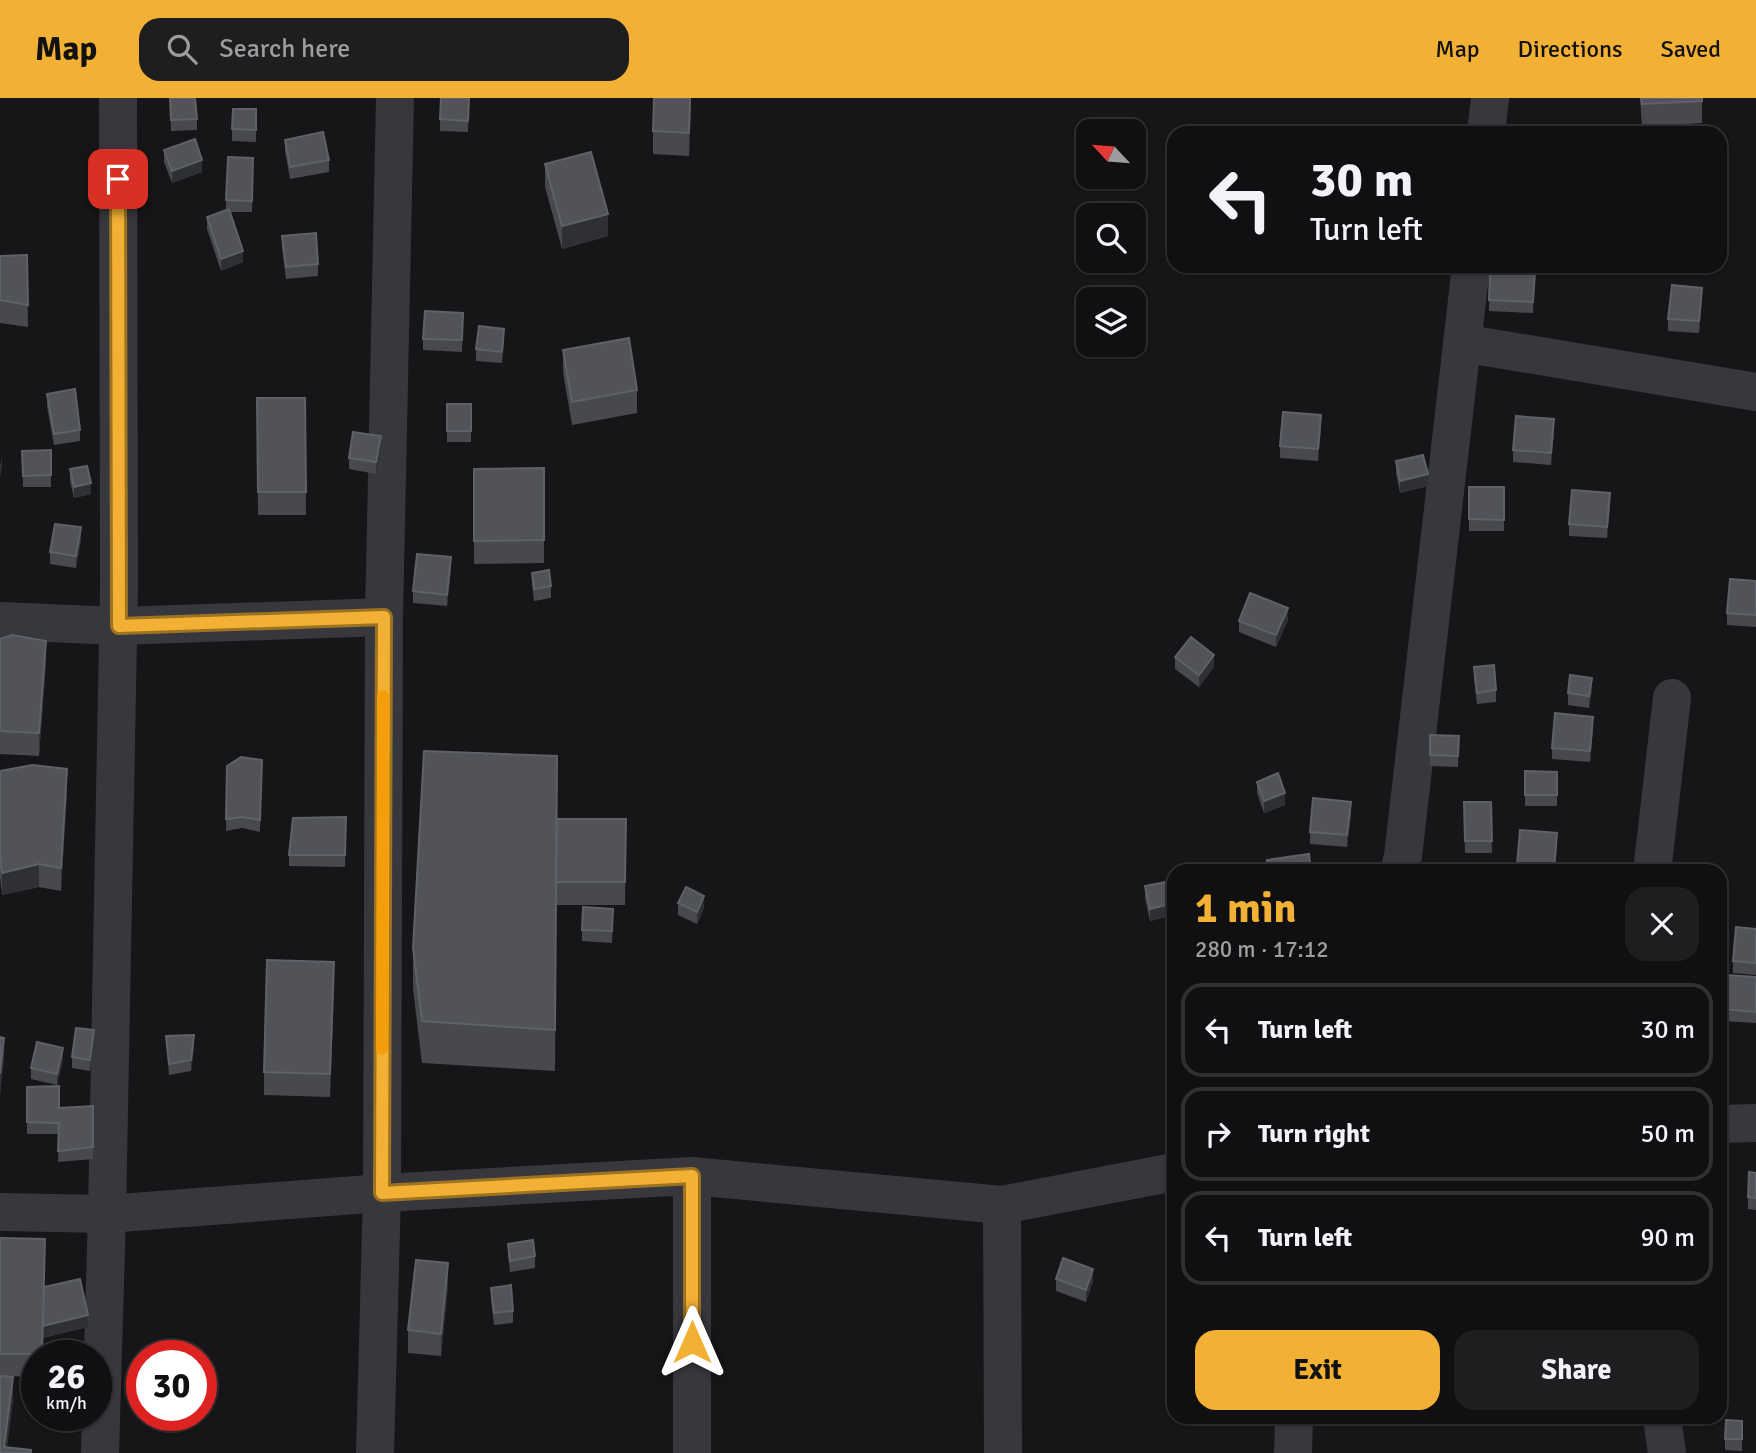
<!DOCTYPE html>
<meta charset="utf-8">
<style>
:root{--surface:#101012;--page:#1e1e20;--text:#f1f3f6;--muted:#9c9d9f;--line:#303032;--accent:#f2b134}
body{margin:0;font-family:Signika,sans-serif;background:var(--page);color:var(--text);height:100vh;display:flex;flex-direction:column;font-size:26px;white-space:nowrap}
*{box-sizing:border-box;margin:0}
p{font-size:23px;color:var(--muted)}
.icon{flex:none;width:38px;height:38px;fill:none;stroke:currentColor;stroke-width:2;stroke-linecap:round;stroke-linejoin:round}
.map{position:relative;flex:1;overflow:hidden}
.details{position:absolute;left:1167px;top:766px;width:560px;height:560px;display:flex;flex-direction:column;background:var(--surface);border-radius:21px;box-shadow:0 2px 5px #0004,0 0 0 2px var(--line)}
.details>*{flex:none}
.hud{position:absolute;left:1167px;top:28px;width:560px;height:147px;border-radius:21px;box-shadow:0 2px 5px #0004,0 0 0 2px var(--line);background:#101012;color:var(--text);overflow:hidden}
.needle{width:46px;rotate:296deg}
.tools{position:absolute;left:1076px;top:21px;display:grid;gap:14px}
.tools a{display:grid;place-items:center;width:70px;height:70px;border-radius:14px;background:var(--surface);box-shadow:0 2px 5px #0004,0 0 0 2px var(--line);font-size:35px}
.speed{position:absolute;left:21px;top:1242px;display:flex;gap:14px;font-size:35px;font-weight:700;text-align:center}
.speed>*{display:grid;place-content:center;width:91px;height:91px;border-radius:50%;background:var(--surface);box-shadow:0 2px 5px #0004,0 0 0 2px var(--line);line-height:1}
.speed small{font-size:18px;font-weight:400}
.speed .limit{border:10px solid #d22;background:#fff;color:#111}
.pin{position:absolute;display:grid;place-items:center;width:60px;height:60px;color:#fff;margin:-30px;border-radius:14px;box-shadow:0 4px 10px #0006}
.me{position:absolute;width:77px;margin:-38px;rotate:0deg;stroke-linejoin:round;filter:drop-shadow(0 0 5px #0008)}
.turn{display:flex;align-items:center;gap:24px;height:147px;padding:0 28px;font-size:32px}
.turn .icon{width:91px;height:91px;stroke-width:2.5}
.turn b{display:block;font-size:49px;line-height:60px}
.round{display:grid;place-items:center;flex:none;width:74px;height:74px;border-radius:21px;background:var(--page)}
.overview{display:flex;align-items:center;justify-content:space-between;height:119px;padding:0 28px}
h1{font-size:42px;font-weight:700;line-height:52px;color:var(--accent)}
.cta{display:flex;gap:14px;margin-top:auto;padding:14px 28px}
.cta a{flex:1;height:80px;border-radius:21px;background:var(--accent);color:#111;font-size:28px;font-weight:700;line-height:80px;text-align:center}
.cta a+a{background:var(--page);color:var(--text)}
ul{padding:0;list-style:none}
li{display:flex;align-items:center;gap:21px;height:94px;margin:0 14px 10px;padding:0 14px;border:4px solid var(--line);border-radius:21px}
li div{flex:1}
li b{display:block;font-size:26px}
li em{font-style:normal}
header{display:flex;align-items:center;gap:42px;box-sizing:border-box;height:98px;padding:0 35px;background:var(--accent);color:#111}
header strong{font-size:33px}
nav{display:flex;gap:38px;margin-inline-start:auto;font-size:24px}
.search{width:490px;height:63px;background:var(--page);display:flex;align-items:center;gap:18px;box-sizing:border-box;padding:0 24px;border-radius:21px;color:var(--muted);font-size:26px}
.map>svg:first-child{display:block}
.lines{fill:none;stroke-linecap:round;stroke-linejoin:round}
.minor{stroke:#37383d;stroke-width:38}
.wall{fill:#47494d}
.shaded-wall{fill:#2f3033}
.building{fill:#525359;stroke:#5f6168;stroke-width:2}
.route-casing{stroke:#9d7322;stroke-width:18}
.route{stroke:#f2b134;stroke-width:12}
.slow{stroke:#f59e0b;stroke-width:12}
</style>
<header>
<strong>Map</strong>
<div class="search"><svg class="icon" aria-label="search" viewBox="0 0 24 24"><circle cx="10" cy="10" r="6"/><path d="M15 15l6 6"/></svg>Search here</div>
<nav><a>Map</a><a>Directions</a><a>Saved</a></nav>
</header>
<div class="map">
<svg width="1756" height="1355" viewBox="0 0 1756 1355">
<rect width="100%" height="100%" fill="#161618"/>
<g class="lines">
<g class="minor">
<polyline points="1486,35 1490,0"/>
<polyline points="1462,245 1756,294"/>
<polyline points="0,523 119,528 384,519"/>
<polyline points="1399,774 1403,758 1471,168"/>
<polyline points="1652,774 1672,600"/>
<polyline points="1720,1026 1756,1025"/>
<polyline points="1002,1107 1003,1355"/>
<polyline points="0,1114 107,1116 382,1095 692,1078 1002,1107 1174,1074"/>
<polyline points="1662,1320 1667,1355"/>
<polyline points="100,1355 107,1116 119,488 118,0"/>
<polyline points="375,1355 382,1095 384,519 395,0"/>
<polyline points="692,1355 692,1078"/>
<polyline points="1293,1355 1294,1320"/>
</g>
</g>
<g class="wall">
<polygon points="170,0 197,21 197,32 171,33"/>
<polygon points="469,0 468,34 440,33 440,21"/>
<polygon points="691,0 689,58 653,56 653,33"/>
<polygon points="1640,0 1702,0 1702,25 1642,29"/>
<polygon points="256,11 256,44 232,43 232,31"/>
<polygon points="285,42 329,62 329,74 290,81 285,53"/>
<polygon points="164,52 202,74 172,85 164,64"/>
<polygon points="253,60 252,114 230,114 243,164 221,173 207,131 207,119 226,112 226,102"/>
<polygon points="545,66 608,138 562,151 545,89"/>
<polygon points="282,138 318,166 318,178 286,181 282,149"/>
<polygon points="27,157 28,229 0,225 0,158"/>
<polygon points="1535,174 1533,215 1489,213 1489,202"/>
<polygon points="1702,202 1699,235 1668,233 1668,221"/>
<polygon points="463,226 462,254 423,252 423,241"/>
<polygon points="504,242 502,265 476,263 476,251"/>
<polygon points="563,252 637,292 637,315 572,327 563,274"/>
<polygon points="47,296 80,332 80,343 54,347 47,308"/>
<polygon points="257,300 305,300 306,417 258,417"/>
<rect x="447" y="306" width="24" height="38"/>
<polygon points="1321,329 1318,363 1280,360 1280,348"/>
<polygon points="1554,333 1551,367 1513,364 1513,352"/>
<polygon points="381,350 376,376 349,371 349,360"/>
<polygon points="51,352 51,389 23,389 22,353"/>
<polygon points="1396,363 1428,388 1400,395 1396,375"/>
<polygon points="544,370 544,465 474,466 474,371"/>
<polygon points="70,371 91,396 74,400 70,383"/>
<rect x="1469" y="389" width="35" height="44"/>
<polygon points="1610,407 1607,440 1569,438 1569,426"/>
<polygon points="81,441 76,470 50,466 50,454"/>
<polygon points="451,471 447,508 413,505 413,493"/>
<polygon points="532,475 551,488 551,500 534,503 532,486"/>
<polygon points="1756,483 1756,529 1727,527 1727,515"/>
<polygon points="1288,522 1276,549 1239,534 1239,523"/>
<polygon points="0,541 46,565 39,658 0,656"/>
<polygon points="1175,559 1214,569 1199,589 1175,571"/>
<polygon points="1474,569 1496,592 1496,604 1477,606 1474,581"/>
<polygon points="1592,592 1589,610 1568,607 1568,595"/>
<polygon points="1593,630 1590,664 1552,661 1552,650"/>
<polygon points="1430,637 1459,638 1458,669 1430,668"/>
<polygon points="262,662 260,734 242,730 226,733 227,668"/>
<polygon points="0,673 67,694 61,793 39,789 2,797 0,779"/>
<polygon points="1525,673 1557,674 1557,708 1525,708"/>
<polygon points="1257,684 1285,707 1264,715 1257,695"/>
<polygon points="1464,704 1491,704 1492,755 1465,755"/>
<polygon points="1351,715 1347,749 1310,746 1310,734"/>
<polygon points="346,719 345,769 289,768 289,757"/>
<polygon points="557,721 626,721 625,807 556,807 556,797 555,973 422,965 413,891 413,850"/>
<polygon points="1557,747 1555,774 1517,774 1517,767"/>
<polygon points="1145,788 1170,818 1150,823 1145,800"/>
<polygon points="678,805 704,810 697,826 678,817"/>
<polygon points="613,822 612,845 582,843 582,832"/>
<polygon points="1756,831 1756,877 1733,875 1733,863"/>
<polygon points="1756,879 1756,925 1723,923 1723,911"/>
<polygon points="334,887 330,999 264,997 264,974"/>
<polygon points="166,938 194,949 191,973 169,977"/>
<polygon points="94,944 90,973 72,970 72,959"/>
<polygon points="63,962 57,987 31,981 31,970"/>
<polygon points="27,989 59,1010 93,1008 93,1061 58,1064 59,1036 27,1036"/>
<polygon points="1756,1075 1756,1112 1748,1111 1748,1099"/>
<polygon points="0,1140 44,1189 88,1229 43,1240 43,1258 37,1258 37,1279 6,1278 13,1302 7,1349 0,1355"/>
<polygon points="508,1146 535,1158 535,1170 510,1174 508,1158"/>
<polygon points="1056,1181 1093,1183 1086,1204 1056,1193"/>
<polygon points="448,1188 441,1258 408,1255 408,1232"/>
<polygon points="491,1190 513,1213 513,1225 494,1227 491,1201"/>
<polygon points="1742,1323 1742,1353 1725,1352 1725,1341"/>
</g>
<g class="shaded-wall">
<polygon points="690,0 691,0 689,58 689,35"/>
<polygon points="202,62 202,74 172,85 172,73"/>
<polygon points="608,116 608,138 562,151 562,128"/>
<polygon points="243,153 243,164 221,173 221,161"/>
<polygon points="1702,190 1702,202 1699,235 1699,223"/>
<polygon points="504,231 504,242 502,265 502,254"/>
<polygon points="1321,317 1321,329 1318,363 1318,351"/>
<polygon points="1554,321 1554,333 1551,367 1551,355"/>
<polygon points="381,338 381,350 376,376 376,364"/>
<polygon points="2,357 2,369 0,380 0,368"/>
<polygon points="1428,376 1428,388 1400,395 1400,383"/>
<polygon points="91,385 91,396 74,400 74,389"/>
<polygon points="1610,395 1610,407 1607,440 1607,429"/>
<polygon points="81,429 81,441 76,470 76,458"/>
<polygon points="451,459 451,471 447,508 447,497"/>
<polygon points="1288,510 1288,522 1276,549 1276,537"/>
<polygon points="46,543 46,565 39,658 39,635"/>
<polygon points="1214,557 1214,569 1199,589 1199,577"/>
<polygon points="1592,580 1592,592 1589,610 1589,598"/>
<polygon points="1593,619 1593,630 1590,664 1590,653"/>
<polygon points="67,671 67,694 61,793 61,770"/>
<polygon points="1285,695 1285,707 1264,715 1264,703"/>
<polygon points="1351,704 1351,715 1347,749 1347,737"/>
<polygon points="39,766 39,789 2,797 2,775"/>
<polygon points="704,798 704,810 697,826 697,814"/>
<polygon points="1170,806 1170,818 1150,823 1150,811"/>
<polygon points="334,864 334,887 330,999 330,976"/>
<polygon points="94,932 94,944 90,973 90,962"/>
<polygon points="194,937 194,949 191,973 191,962"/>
<polygon points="4,940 4,962 0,999 0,976"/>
<polygon points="63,950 63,962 57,987 57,976"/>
<polygon points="45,1141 43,1228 88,1217 88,1229 43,1240 42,1258"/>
<polygon points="448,1165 448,1188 441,1258 441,1236"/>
<polygon points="1093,1171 1093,1183 1086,1204 1086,1192"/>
<polygon points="13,1279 13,1302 6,1355 4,1349"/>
</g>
<g class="building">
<polygon points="170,0 195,0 197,21 171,22"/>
<polygon points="441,0 469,0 468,23 440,21"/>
<polygon points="654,0 690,0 689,35 653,33"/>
<polygon points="1641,0 1702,0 1702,3 1642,6"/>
<polygon points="233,11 256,11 256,32 232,31"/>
<polygon points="323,34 329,62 290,69 285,42"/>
<polygon points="195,41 202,62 172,73 164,52"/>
<polygon points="591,54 608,116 562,128 545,66"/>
<polygon points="228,59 253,60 252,103 226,102"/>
<polygon points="229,111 243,153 221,161 207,119"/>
<polygon points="316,135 318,166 286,169 282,138"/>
<polygon points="27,157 28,207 0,202 0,158"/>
<polygon points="1490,172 1535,174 1533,204 1489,202"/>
<polygon points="1672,187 1702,190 1699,223 1668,221"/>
<polygon points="425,213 463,215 462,242 423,241"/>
<polygon points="479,228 504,231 502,254 476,251"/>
<polygon points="629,240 637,292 572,304 563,252"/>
<polygon points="75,291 80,332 54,336 47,296"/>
<polygon points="257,300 305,300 306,394 258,394"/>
<rect x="447" y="306" width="24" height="27"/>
<polygon points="1283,314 1321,317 1318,351 1280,348"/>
<polygon points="1516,318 1554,321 1551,355 1513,352"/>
<polygon points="353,334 381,338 376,364 349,360"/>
<polygon points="51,352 51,377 23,378 22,353"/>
<polygon points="1423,357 1428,376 1400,383 1396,363"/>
<polygon points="87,368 91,385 74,389 70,371"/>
<polygon points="544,370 544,442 474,443 474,371"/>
<polygon points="1469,389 1504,389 1504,422 1469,421"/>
<polygon points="1572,392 1610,395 1607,429 1569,426"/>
<polygon points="55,426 81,429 76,458 50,454"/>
<polygon points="417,456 451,459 447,497 413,493"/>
<polygon points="549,472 551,488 534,491 532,475"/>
<polygon points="1730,481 1756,483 1756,517 1727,515"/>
<polygon points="1250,495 1288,510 1276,537 1239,523"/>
<polygon points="12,537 46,543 39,635 0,633 0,541"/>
<polygon points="1191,539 1214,557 1199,577 1175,559"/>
<polygon points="1494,567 1496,592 1477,595 1474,569"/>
<polygon points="1570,577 1592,580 1589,598 1568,595"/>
<polygon points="1555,615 1593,619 1590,653 1552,650"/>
<polygon points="1430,637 1459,638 1458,658 1430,657"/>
<polygon points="424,653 557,658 555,932 422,923 413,850"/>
<polygon points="241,659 262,662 260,722 242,719 226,721 227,668"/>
<polygon points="32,667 67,671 61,770 39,766 2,775 0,757 0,673"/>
<polygon points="1525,673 1557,674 1557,697 1525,697"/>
<polygon points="1278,675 1285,695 1264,703 1257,684"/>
<polygon points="1313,700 1351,704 1347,737 1310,734"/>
<polygon points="1464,704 1491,704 1492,743 1465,743"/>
<polygon points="346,719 345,757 289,757 293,720"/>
<polygon points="557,721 626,721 625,784 556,784"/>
<polygon points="1520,732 1557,735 1554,770 1517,767"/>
<polygon points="1309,756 1311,774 1268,774 1267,762"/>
<polygon points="1166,784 1170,806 1150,811 1145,788"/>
<polygon points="686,789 704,798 697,814 678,805"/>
<polygon points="583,809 613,811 612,833 582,832"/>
<polygon points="1736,829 1756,831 1756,865 1733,863"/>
<polygon points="267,862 334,864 330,976 264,974"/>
<polygon points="1726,877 1756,879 1756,914 1723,911"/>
<polygon points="76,930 94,932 90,962 72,959"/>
<polygon points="194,937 191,962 169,966 166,938"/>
<polygon points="0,939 4,940 0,976"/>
<polygon points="37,944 63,950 57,976 31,970"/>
<polygon points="59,988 59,1010 93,1008 93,1049 58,1053 59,1025 27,1024 27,989"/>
<polygon points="1749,1074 1756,1075 1756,1100 1748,1099"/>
<polygon points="0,1140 45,1141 42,1256 0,1256"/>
<polygon points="533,1142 535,1158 510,1163 508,1146"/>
<polygon points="1063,1160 1093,1171 1086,1192 1056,1181"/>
<polygon points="416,1162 448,1165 441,1236 408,1232"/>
<polygon points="80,1181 88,1217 43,1228 44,1189"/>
<polygon points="511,1187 513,1213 494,1215 491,1190"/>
<polygon points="0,1278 13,1279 4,1349 31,1352 31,1355 0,1355"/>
<polygon points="1726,1322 1742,1323 1742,1341 1725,1341"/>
</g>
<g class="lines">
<g class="route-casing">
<polyline id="route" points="118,81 119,528 384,519 382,1095 692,1078 692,1244"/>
</g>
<use href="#route" class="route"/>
<polyline class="slow" points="382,951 383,598"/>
</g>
</svg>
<div class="tools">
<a><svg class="needle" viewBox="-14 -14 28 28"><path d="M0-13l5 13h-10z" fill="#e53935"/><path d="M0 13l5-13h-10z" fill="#9c9d9f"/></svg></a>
<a><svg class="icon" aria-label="search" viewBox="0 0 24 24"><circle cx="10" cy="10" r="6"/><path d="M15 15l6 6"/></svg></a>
<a><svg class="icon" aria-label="layers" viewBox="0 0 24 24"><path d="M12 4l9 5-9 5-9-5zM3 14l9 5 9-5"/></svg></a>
</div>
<div class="speed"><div>26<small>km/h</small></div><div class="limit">30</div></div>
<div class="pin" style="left:118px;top:81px;background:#d93025"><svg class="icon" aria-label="arrive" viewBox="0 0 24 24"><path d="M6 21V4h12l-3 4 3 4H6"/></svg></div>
<svg class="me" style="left:692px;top:1244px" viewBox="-20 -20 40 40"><path d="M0-17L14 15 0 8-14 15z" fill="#f2b134" stroke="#fff" stroke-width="4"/></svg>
<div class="hud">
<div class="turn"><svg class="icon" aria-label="left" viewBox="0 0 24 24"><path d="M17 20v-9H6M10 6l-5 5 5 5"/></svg><div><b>30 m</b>Turn left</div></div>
</div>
<section class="details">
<div class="overview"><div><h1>1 min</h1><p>280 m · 17:12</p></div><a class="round"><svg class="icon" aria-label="close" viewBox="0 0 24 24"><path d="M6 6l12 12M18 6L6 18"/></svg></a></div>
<ul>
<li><svg class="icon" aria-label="left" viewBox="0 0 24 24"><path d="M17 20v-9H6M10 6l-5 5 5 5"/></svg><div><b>Turn left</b></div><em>30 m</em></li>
<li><svg class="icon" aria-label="right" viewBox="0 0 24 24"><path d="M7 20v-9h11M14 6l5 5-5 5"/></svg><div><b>Turn right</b></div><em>50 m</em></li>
<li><svg class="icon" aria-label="left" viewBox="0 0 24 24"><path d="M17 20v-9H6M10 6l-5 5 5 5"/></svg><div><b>Turn left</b></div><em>90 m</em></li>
</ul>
<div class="cta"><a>Exit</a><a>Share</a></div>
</section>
</div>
